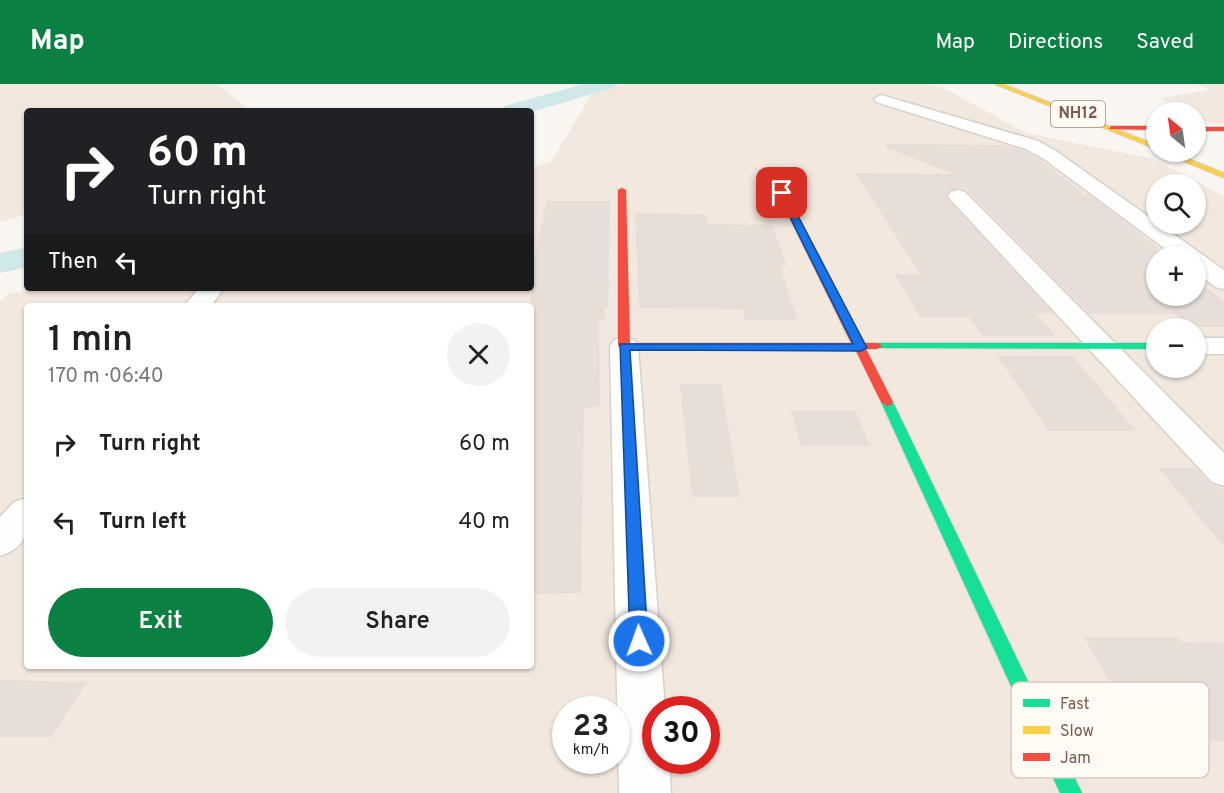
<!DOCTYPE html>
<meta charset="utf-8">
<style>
:root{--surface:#fff;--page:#f2f2f2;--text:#202124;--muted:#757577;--accent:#0b8043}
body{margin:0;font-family:Overpass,sans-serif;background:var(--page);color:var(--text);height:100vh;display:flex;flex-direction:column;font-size:22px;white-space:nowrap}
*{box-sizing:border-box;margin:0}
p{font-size:20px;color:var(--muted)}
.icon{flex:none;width:33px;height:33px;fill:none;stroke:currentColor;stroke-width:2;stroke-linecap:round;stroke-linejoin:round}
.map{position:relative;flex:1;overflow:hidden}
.side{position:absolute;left:24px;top:219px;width:510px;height:366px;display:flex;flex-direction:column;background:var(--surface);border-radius:6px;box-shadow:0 2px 4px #0004}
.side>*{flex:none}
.guide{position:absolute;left:24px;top:24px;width:510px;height:183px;border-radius:6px;box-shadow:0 2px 4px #0004;background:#202124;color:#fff;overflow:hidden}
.needle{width:39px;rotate:331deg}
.fabs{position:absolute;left:1146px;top:18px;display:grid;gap:12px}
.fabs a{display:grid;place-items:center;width:60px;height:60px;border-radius:50%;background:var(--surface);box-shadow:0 2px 4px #0004;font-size:30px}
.speed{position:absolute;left:552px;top:612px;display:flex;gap:12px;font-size:30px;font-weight:700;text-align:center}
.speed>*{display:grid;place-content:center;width:78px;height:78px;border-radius:50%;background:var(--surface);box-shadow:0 2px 4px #0004;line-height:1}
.speed small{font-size:15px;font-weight:400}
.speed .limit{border:9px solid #d22;background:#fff;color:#111}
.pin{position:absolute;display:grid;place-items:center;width:51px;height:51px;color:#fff;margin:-26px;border-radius:12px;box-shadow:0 3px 9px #0006}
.me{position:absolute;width:66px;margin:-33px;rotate:358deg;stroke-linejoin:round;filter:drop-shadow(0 0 4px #0008)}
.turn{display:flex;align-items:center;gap:21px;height:126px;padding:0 24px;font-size:27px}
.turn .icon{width:78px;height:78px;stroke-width:2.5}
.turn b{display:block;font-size:42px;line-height:51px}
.then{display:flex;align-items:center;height:57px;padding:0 24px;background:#0003;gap:12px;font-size:22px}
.round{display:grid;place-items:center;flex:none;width:63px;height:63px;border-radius:32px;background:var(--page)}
.headline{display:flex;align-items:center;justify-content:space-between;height:102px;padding:0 24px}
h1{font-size:36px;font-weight:600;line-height:45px}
.cta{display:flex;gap:12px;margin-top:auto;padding:12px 24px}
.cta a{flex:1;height:69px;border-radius:36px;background:var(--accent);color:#fff;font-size:24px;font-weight:600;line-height:69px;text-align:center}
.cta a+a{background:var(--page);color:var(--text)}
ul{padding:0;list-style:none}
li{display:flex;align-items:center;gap:18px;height:78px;padding:0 24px}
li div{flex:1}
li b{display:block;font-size:22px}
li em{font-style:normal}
header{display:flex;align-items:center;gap:36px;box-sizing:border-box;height:84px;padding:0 30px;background:var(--accent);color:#fff}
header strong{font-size:28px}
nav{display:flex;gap:33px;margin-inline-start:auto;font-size:21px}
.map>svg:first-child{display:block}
.residential{fill:#f2e8de;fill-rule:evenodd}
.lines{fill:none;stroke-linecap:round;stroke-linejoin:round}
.canal{fill:#d0e8ea;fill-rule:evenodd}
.building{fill:#e6ded7}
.street-casing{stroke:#d7d1cb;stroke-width:3}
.fast-casing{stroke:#d9d2cb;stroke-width:2}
.slow-casing{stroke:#d9d2cb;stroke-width:2}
.jam-casing{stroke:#d9d2cb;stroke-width:2}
.street{fill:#fefefd;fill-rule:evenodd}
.fast{fill:#16e098;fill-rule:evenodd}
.slow{fill:#ffcf43;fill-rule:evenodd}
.jam{fill:#f24e42;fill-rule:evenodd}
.route{fill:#1a73e8;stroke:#114b97;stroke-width:1.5}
.labels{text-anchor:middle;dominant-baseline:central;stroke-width:4.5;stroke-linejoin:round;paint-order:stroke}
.shield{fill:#fffaf3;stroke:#a28b7f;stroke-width:1.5}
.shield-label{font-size:16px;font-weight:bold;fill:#7a5c4d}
.key{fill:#fffaf3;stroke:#d7cbc1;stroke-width:1.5}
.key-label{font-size:16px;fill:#7a5c4d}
</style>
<header>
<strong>Map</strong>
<nav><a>Map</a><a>Directions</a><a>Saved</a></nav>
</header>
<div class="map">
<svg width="1224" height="709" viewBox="0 0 1224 709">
<rect width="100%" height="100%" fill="#f9f5f0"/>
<g class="residential">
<polygon points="0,0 216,0 252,27 27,27 27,130 0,138"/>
<path d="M 628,0 L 922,0 L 942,3 L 1026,49 L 1154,75 L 1224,112 L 1224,709 L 0,709 L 0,217 L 10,209 L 42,204 L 531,204 L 531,84 L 551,78 L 596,3 ZM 1156,100 L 1196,100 L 1196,140 L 1156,140 ZM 1156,172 L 1196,172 L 1196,212 L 1156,212 ZM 27,222 L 531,222 L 531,582 L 27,582 ZM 1156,244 L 1196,244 L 1196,284 L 1156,284 ZM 566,626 L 616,626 L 616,676 L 566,676 ZM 656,626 L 706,626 L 706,676 L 656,676 Z"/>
<polygon points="1195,0 1224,0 1224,40 1209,39 1196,32 1196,28 1188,28 1160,14 1212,6"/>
</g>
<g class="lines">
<g class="canal">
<polygon points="584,0 616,0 613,4 531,28 501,27 504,22"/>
<polygon points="27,163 27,183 0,189 0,169"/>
</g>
</g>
<g class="building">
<polygon points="886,60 1006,61 1025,67 1041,76 1085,111 1089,111 1115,130 1168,172 1156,172 1156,212 1196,212 1196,195 1224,218 1224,243 1188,243 1175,230 1089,230 967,106 959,104 949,107 946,113 1053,229 1036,229 1055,252 982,252 969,233 920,233 895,190 921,191 855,89 954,90 885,63"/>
<polygon points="547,117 610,117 608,224 605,224 605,235 599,235 600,323 584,324 581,509 531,510 531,185"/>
<polygon points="635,129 706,130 708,140 772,141 787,182 780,182 797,236 745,236 743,225 639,224"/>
<polygon points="997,272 1073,272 1136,347 1049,347"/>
<polygon points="680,300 721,300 740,413 692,413"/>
<polygon points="791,327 856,327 870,362 801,362"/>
<polygon points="1159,384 1196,384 1210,400 1224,406 1224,463"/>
<polygon points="1084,553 1177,553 1181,558 1224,559 1224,657 1143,657"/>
<polygon points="0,596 87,598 51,653 0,653"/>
</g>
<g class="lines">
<g class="street-casing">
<g id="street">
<polygon points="881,11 1038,57 1056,67 1224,186 1224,205 1215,203 1196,188 1196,172 1175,172 1044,75 1026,65 876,18 874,15"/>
<polygon points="958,106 965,108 1224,369 1224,402 1212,398 951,116 948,112 951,108"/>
<polygon points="199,204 224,204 211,222 184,222"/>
<polygon points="624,254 634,256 638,262 665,626 656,626 656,676 669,676 671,709 619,709 610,262 614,256"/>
<rect x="1196" y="254" width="28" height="16"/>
<path d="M 27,414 C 27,442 32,462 0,472 L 0,433 L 14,418 Z"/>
</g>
</g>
<g class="fast-casing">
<g id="fast">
<polygon points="877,259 1156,259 1156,265 873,264 871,262"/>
<polygon points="887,314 893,318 1082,709 1060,709 881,318"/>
</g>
</g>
<g class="slow-casing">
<g id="slow">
<polygon points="995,0 1003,0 1156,61 1156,65"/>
<polygon points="1162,68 1171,68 1224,89 1224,94"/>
</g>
</g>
<g class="jam-casing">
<g id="jam">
<polygon points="1111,42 1156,42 1156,46 1109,45"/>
<rect x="1196" y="43" width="28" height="4"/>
<polygon points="772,88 776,90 863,259 877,259 883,262 877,265 866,265 893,318 891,321 887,322 881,318 855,265 624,265 618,262 618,106 622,104 626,106 630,259 851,259 768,90"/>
</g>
</g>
<use href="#street" class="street"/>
<use href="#fast" class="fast"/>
<use href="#slow" class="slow"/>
<use href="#jam" class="jam"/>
</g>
<polygon class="route" points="779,107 786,109 867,264 861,267 630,266 648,557 645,563 639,565 632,563 630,557 620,260 853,260 778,109"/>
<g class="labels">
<rect class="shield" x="1051" y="17" width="54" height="26" rx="4.5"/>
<g class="shield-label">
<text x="1078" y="30">NH12</text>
</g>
</g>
<rect x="1011" y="598" width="198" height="96" rx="9" class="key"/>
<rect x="1023" y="615" width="27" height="8" fill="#16e098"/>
<rect x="1023" y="642" width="27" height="8" fill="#ffcf43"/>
<rect x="1023" y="669" width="27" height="8" fill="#f24e42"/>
<g class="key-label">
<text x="1060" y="625">Fast</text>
<text x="1060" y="652">Slow</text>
<text x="1060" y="679">Jam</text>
</g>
</svg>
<div class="fabs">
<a><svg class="needle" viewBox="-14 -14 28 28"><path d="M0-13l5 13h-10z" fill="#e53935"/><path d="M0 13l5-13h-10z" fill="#757577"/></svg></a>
<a><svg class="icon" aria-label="search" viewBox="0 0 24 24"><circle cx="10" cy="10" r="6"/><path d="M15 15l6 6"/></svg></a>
<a>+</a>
<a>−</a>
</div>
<div class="speed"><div>23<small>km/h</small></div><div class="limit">30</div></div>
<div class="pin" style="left:782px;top:109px;background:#d93025"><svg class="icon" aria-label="arrive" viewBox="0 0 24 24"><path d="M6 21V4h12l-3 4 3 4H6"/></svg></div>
<svg class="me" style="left:639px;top:557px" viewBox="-20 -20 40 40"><circle r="17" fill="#1a73e8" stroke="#fff" stroke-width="3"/><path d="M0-11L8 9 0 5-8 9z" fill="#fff"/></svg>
<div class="guide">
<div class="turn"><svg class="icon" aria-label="right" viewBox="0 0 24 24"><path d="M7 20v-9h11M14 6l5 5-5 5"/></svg><div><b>60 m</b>Turn right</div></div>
<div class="then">Then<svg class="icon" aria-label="left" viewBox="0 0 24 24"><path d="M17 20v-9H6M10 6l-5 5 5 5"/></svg></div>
</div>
<section class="side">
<div class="headline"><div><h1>1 min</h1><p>170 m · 06:40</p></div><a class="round"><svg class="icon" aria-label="close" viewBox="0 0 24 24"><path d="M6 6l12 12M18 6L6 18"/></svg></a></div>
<ul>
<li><svg class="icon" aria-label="right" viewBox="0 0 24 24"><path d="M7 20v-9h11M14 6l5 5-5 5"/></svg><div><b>Turn right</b></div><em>60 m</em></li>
<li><svg class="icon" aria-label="left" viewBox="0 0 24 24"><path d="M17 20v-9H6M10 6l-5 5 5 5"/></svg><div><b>Turn left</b></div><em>40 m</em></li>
</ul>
<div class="cta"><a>Exit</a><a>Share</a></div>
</section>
</div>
